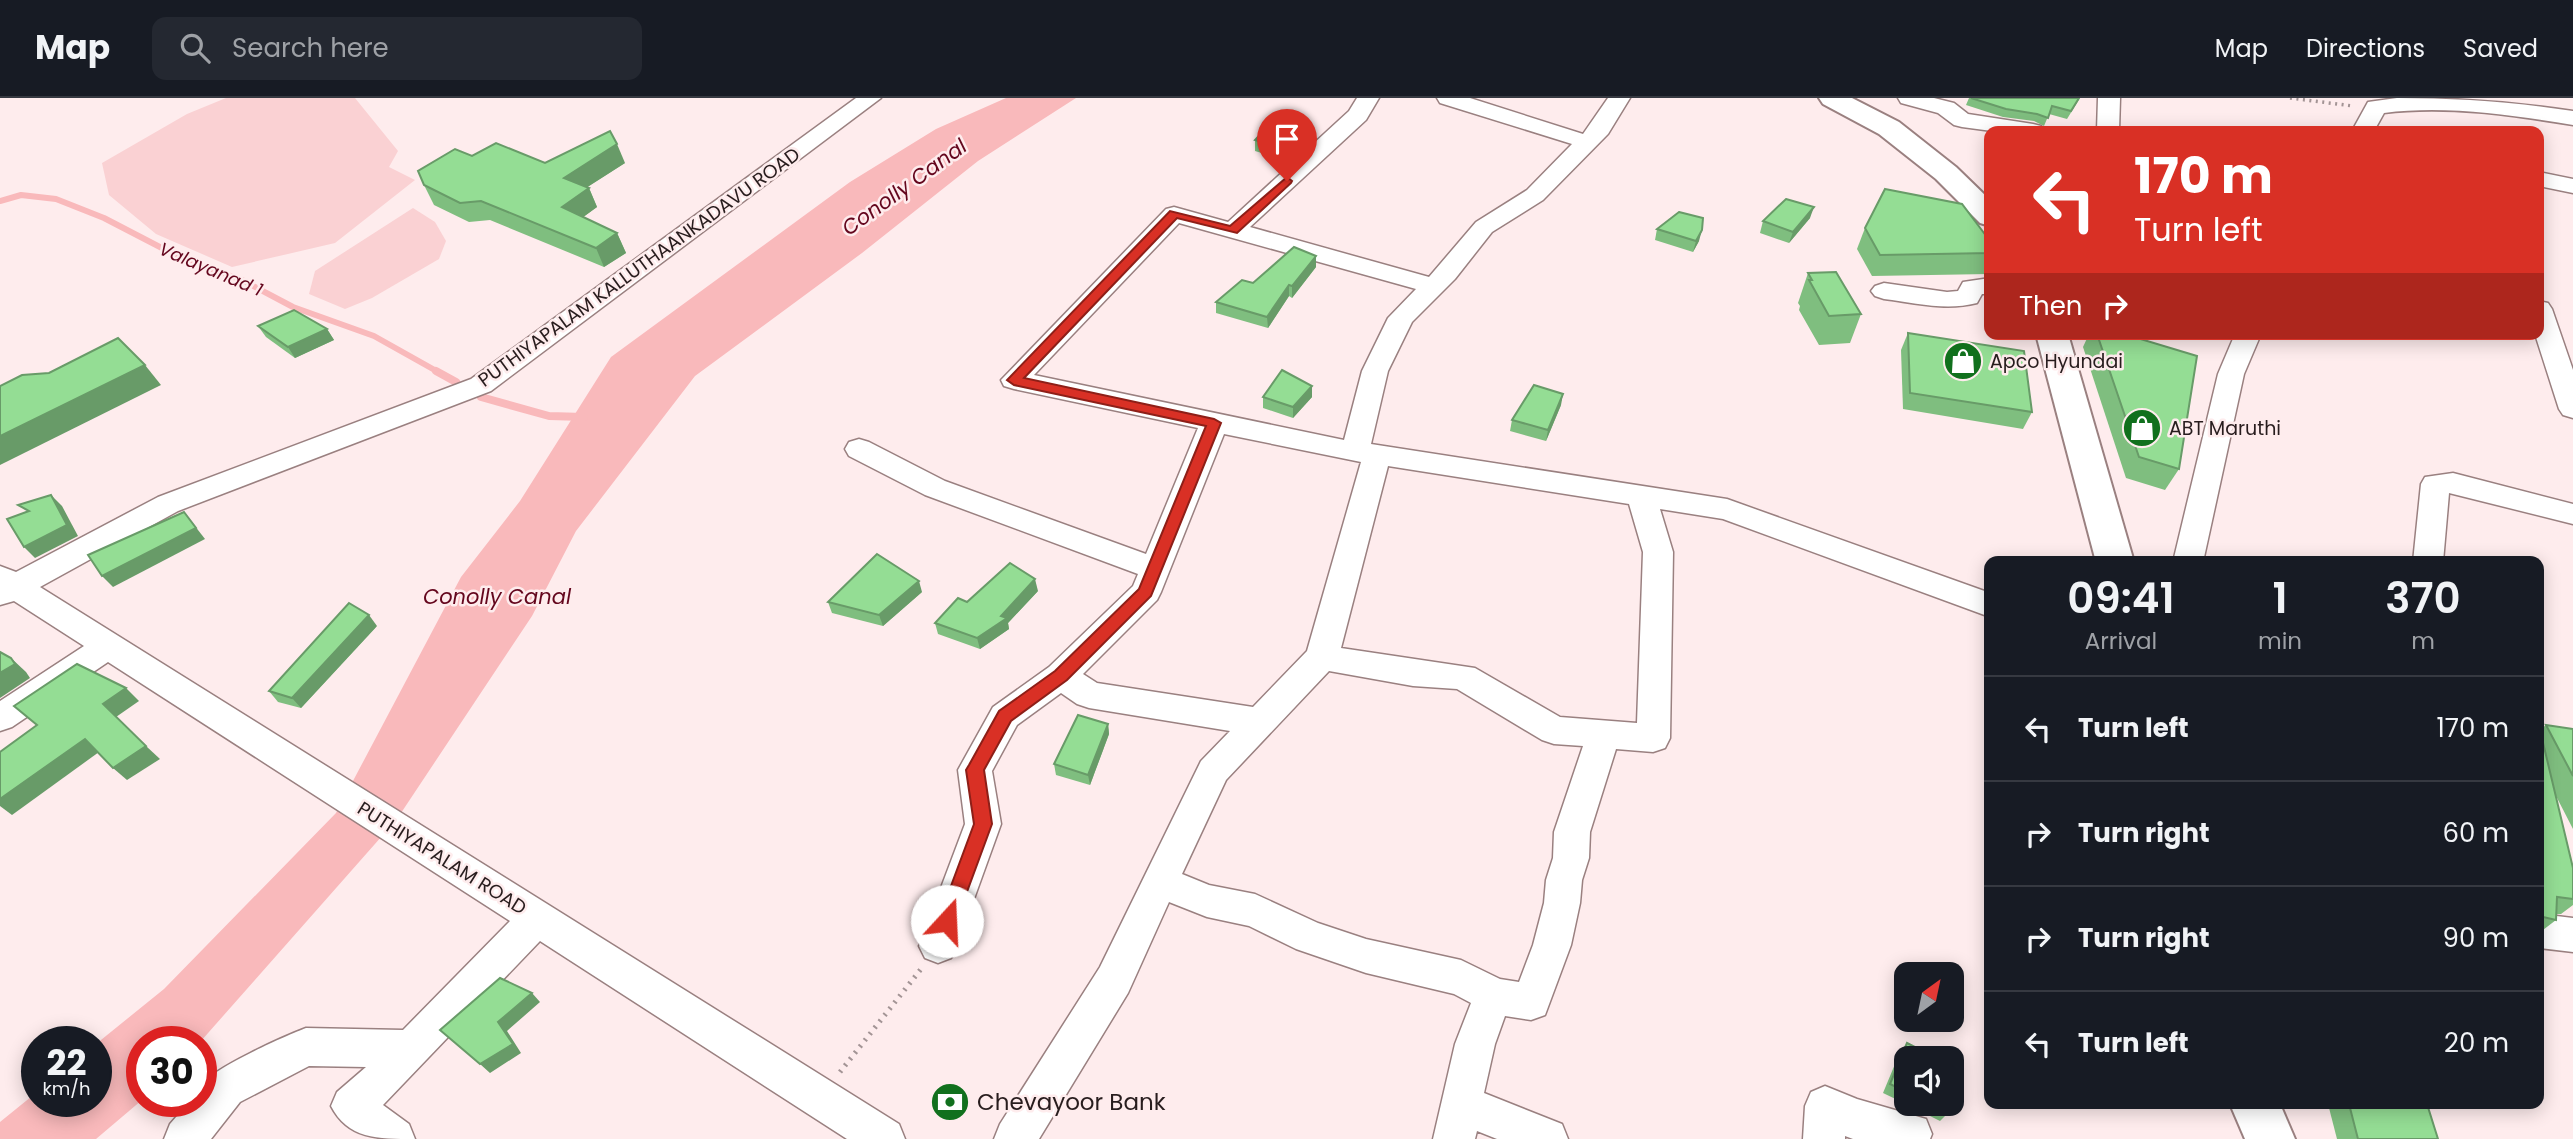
<!DOCTYPE html>
<style>
:root{--surface:#171b24;--page:#242831;--text:#f1f3f6;--muted:#9ea1a6;--line:#363941}
body{margin:0;font-family:Poppins,sans-serif;background:var(--page);color:var(--text);height:100vh;display:flex;flex-direction:column;font-size:26px;white-space:nowrap}
*{box-sizing:border-box;margin:0}
p{font-size:23px;color:var(--muted)}
.icon{flex:none;width:38px;height:38px;fill:none;stroke:currentColor;stroke-width:2;stroke-linecap:round;stroke-linejoin:round}
.map{position:relative;flex:1;overflow:hidden}
.side{position:absolute;left:1984px;top:458px;width:560px;height:553px;display:flex;flex-direction:column;background:var(--surface);border-radius:14px;box-shadow:0 4px 18px #0003}
.side>*{flex:none}
.top-card{position:absolute;left:1984px;top:28px;width:560px;height:214px;border-radius:14px;box-shadow:0 4px 18px #0003;background:#d93025;color:#fff;overflow:hidden}
.needle{width:46px;rotate:33deg}
.controls{position:absolute;left:1894px;top:864px;display:grid;gap:14px}
.controls a{display:grid;place-items:center;width:70px;height:70px;border-radius:14px;background:var(--surface);box-shadow:0 4px 18px #0003;font-size:35px}
.speed{position:absolute;left:21px;top:928px;display:flex;gap:14px;font-size:35px;font-weight:700;text-align:center}
.speed>*{display:grid;place-content:center;width:91px;height:91px;border-radius:50%;background:var(--surface);box-shadow:0 4px 18px #0003;line-height:1}
.speed small{font-size:18px;font-weight:400}
.speed .limit{border:10px solid #d22;background:#fff;color:#111}
.pin{position:absolute;display:grid;place-items:center;width:60px;height:60px;color:#fff;margin:-72px -30px;border-radius:50% 50% 50% 0;rotate:-45deg;box-shadow:0 0 7px #0007}
.pin .icon{rotate:45deg}
.me{position:absolute;width:77px;margin:-38px;rotate:20deg;stroke-linejoin:round;filter:drop-shadow(0 0 5px #0008)}
.turn{display:flex;align-items:center;gap:24px;height:147px;padding:0 35px;font-size:32px}
.turn .icon{width:91px;height:91px;stroke-width:2.5}
.turn b{display:block;font-size:49px;line-height:60px}
.then{display:flex;align-items:center;height:66px;padding:0 35px;background:#0003;gap:14px;font-size:26px}
.eta{display:flex;justify-content:space-evenly;align-items:center;height:119px;text-align:center}
.eta b{font-size:42px;font-weight:600;line-height:49px}
ul{padding:0;list-style:none}
li{display:flex;align-items:center;gap:21px;height:105px;padding:0 35px;border-top:2px solid var(--line)}
li div{flex:1}
li b{display:block;font-size:26px}
li em{font-style:normal}
header{display:flex;align-items:center;gap:42px;box-sizing:border-box;height:98px;padding:0 35px;background:var(--surface);border-bottom:2px solid var(--line)}
header strong{font-size:33px}
nav{display:flex;gap:38px;margin-inline-start:auto;font-size:24px}
.search{width:490px;height:63px;background:var(--page);display:flex;align-items:center;gap:18px;box-sizing:border-box;padding:0 24px;border-radius:14px;color:var(--muted);font-size:26px}
.map>svg:first-child{display:block}
.green{fill:#fad1d3}
.water{fill:#f9b9bb}
.lines{fill:none;stroke-linecap:round;stroke-linejoin:round}
.stream-far1{stroke:#f9b9bb;stroke-width:6}
.stream{stroke:#f9b9bb;stroke-width:8}
.minor-casing{stroke:#9a8080;stroke-width:3}
.major-casing{stroke:#9a8080;stroke-width:4}
.path-far1{stroke:#a39495;stroke-width:3.5;stroke-dasharray:2 4.5;stroke-linecap:butt}
.path{stroke:#a39495;stroke-width:5;stroke-dasharray:2 6;stroke-linecap:butt}
.minor{fill:#fff;fill-rule:evenodd}
.major{fill:#fff;fill-rule:evenodd}
.wall{fill:#7fbe7f}
.shaded-wall{fill:#689b68}
.building{fill:#94dd94;stroke:#689b68;stroke-width:2}
.route{fill:#d93025;stroke:#8d1f18;stroke-width:2}
.labels{text-anchor:middle;dominant-baseline:central;stroke-width:5;stroke-linejoin:round;paint-order:stroke}
.far-water-label{font-size:18px;font-style:italic;fill:#64061d;stroke:#feeced}
.street-label{font-size:19px;fill:#281d1e;stroke:#feeced}
.poi-label{font-size:19px;fill:#281d1e;stroke:#feeced;text-anchor:start}
.water-label{font-size:21px;font-style:italic;fill:#64061d;stroke:#feeced}
.near-poi-label{font-size:23px;fill:#281d1e;stroke:#feeced;text-anchor:start}
</style>
<header>
<strong>Map</strong>
<div class="search"><svg class="icon" aria-label="search" viewBox="0 0 24 24"><circle cx="10" cy="10" r="6"/><path d="M15 15l6 6"/></svg>Search here</div>
<nav><a>Map</a><a>Directions</a><a>Saved</a></nav>
</header>
<div class="map">
<svg width="2573" height="1041" viewBox="0 0 2573 1041">
<rect width="100%" height="100%" fill="#feeced"/>
<g class="green">
<polygon points="226,0 355,0 398,53 389,69 415,82 335,145 232,169 156,136 109,97 102,65 187,16"/>
<polygon points="413,110 435,124 446,143 439,161 372,200 345,211 309,196 315,173"/>
</g>
<polygon class="water" points="1006,0 1076,0 978,63 862,155 695,278 576,433 532,518 397,721 201,943 142,943 142,1002 96,1041 0,1041 0,1024 37,994 37,1003 96,1003 96,946 164,891 336,715 461,479 520,403 611,259 850,84 936,31"/>
<g class="lines">
<polyline class="stream-far1" points="0,103 21,97 56,101 104,120 183,161 242,182 293,209 374,238 440,275"/>
<g class="stream">
<polyline points="436,273 456,284"/>
<polyline points="481,299 549,318 584,319"/>
</g>
<g class="minor-casing">
<g id="minor">
<path d="M 856,0 L 881,0 L 491,293 L 178,413 L 40,489 L 899,1026 L 905,1041 L 847,1041 L 540,843 L 383,1007 L 409,1026 L 415,1041 C 377,1041 348,1041 331,1008 L 337,994 L 366,969 L 309,968 L 240,1004 L 211,1041 L 164,1041 L 170,1026 L 190,1003 L 201,1003 C 201,997 200,991 203,986 C 213,970 285,938 306,930 L 403,932 L 510,823 L 108,564 L 12,629 L 0,633 L 0,603 L 84,548 L 14,503 L 0,507 L 0,468 L 16,474 L 158,399 L 471,281 Z"/>
<path d="M 1357,0 L 1379,0 L 1366,22 L 1250,129 L 1429,179 L 1476,124 L 1527,92 L 1572,46 L 1440,5 L 1437,0 L 1470,0 L 1583,36 L 1608,0 L 1630,0 L 1608,36 L 1543,102 L 1492,134 L 1455,181 L 1412,224 L 1388,273 L 1371,346 L 1727,401 L 1990,495 L 1990,519 L 1723,421 L 1660,411 L 1673,454 L 1670,640 L 1665,650 L 1653,654 L 1616,651 L 1590,734 L 1589,760 L 1582,782 L 1580,805 L 1571,847 L 1545,917 L 1531,922 L 1505,918 L 1495,946 L 1484,995 L 1562,1026 L 1568,1041 L 1497,1041 L 1477,1033 L 1475,1041 L 1433,1041 L 1455,946 L 1471,905 L 1454,896 L 1366,875 L 1296,851 L 1249,828 L 1207,819 L 1169,804 L 1128,895 L 1039,1041 L 994,1041 L 1000,1026 L 1100,869 L 1201,663 L 1230,633 L 1089,610 L 1077,606 L 1061,595 L 1017,627 L 992,673 L 1001,726 L 957,848 L 951,860 L 938,865 L 925,860 L 919,848 L 965,726 L 958,672 L 993,609 L 1049,569 L 1133,488 L 1138,476 L 925,397 L 849,358 L 845,351 L 849,344 L 859,341 L 869,344 L 945,383 L 1146,456 L 1198,330 L 1014,291 L 1004,288 L 1001,282 L 1166,111 L 1174,109 L 1228,124 L 1349,13 ZM 1179,125 L 1416,191 L 1388,220 L 1362,273 L 1344,342 L 1034,277 ZM 1224,336 L 1361,364 L 1307,553 L 1253,609 L 1097,585 L 1083,576 L 1157,502 L 1161,494 ZM 1388,368 L 1629,406 L 1643,454 L 1637,625 L 1560,619 L 1475,570 L 1341,550 ZM 1329,573 L 1413,588 L 1457,591 L 1542,642 L 1554,646 L 1583,648 L 1554,734 L 1553,760 L 1546,782 L 1544,805 L 1533,847 L 1519,884 L 1500,881 L 1461,862 L 1366,841 L 1318,825 L 1255,796 L 1209,787 L 1182,776 L 1226,682 Z"/>
<polygon points="1898,0 1934,0 1954,5 1968,16 2033,26 2041,28 2044,33 1992,33 1962,29 1954,27 1938,15 1901,5"/>
<polygon points="2098,0 2120,0 2119,33 2097,33"/>
<path d="M 2397,0 C 2457,0 2514,4 2573,13 L 2573,27 C 2511,17 2446,7 2384,15 L 2374,33 L 2352,33 L 2368,4 Z"/>
<polygon points="2539,74 2573,81 2573,95 2539,88"/>
<path d="M 1990,180 L 1990,196 L 1982,196 L 1977,205 C 1946,213 1915,205 1884,201 L 1875,198 L 1871,193 L 1875,188 L 1884,185 L 1947,194 L 1958,193 L 1963,184 Z"/>
<polygon points="2539,203 2548,205 2552,211 2573,272 2573,320 2563,317 2559,311 2535,236 2539,236"/>
<polygon points="2235,236 2261,236 2244,276 2203,464 2173,464 2218,276"/>
<polygon points="2453,375 2573,406 2573,426 2449,395 2443,464 2413,464 2421,386 2425,379"/>
<polygon points="2539,816 2573,820 2573,854 2539,850"/>
<polygon points="1825,988 1857,1001 1926,1021 1932,1036 1930,1041 1853,1041 1845,1038 1845,1041 1803,1041 1805,1008 1811,994"/>
</g>
</g>
<g class="major-casing">
<g id="major">
<polygon points="1819,0 1852,0 1899,24 1956,69 1990,102 1990,128 1980,125 1936,81 1879,36 1823,6"/>
<polygon points="2036,236 2068,236 2134,464 2096,464"/>
<polygon points="2230,1006 2280,1006 2295,1041 2245,1041"/>
</g>
</g>
<polyline class="path-far1" points="2290,0 2353,8"/>
<polyline class="path" points="840,974 921,871"/>
<use href="#minor" class="minor"/>
<use href="#major" class="major"/>
</g>
<g class="wall">
<polygon points="1969,0 2080,0 2067,21 2049,16 2044,28 2034,23 2003,19 1966,7"/>
<polygon points="1255,42 1311,45 1288,63 1255,53"/>
<polygon points="472,58 545,65 625,65 587,89 589,90 597,109 583,119 617,135 626,155 604,169 490,122 469,124 434,107 424,87"/>
<polygon points="1810,120 1789,145 1760,135 1763,123"/>
<polygon points="1865,130 1990,143 1990,174 1989,176 1872,178 1857,151"/>
<polygon points="1657,131 1699,143 1693,154 1655,142"/>
<polygon points="1316,169 1292,200 1289,198 1268,230 1216,215 1216,204 1253,185"/>
<polygon points="1808,175 1861,216 1850,245 1819,247 1799,212 1800,208 1798,205"/>
<polygon points="258,228 327,231 334,242 295,260 266,239"/>
<polygon points="1908,235 2032,314 2023,331 1903,311 1901,252"/>
<polygon points="2089,236 2124,236 2179,371 2165,392 2126,380 2083,249"/>
<polygon points="1263,299 1312,299 1293,320 1263,310"/>
<polygon points="1561,307 1546,343 1510,333 1512,322"/>
<polygon points="1038,493 1008,525 1009,531 980,551 938,536 935,525"/>
<polygon points="922,494 883,528 832,515 828,504"/>
<polygon points="377,528 301,610 278,604 269,593"/>
<polygon points="1108,626 1109,636 1090,687 1056,677 1054,666"/>
<polygon points="2546,627 2573,631 2573,731 2555,696 2573,770 2573,807 2561,816 2556,816 2556,822 2539,835 2539,628 2540,632"/>
<polygon points="1907,945 1906,961 1906,1006 1883,995 1900,954"/>
<polygon points="1906,1006 1949,1006 1948,1015 1940,1023"/>
<polygon points="2328,1006 2427,1006 2438,1041 2337,1041"/>
</g>
<g class="shaded-wall">
<polygon points="1311,34 1311,45 1288,63 1288,52"/>
<polygon points="617,46 625,65 572,99 564,80"/>
<polygon points="589,90 597,109 571,128 562,109"/>
<polygon points="1814,109 1810,120 1789,145 1793,134"/>
<polygon points="1702,132 1699,143 1693,154 1696,143"/>
<polygon points="617,135 626,155 604,169 596,150"/>
<polygon points="1316,158 1316,169 1292,200 1292,188"/>
<polygon points="1289,187 1289,198 1268,230 1267,219"/>
<polygon points="327,231 334,242 295,260 288,249"/>
<polygon points="145,267 161,287 0,367 0,338"/>
<polygon points="1312,288 1312,299 1293,320 1293,309"/>
<polygon points="1563,296 1561,307 1546,343 1548,332"/>
<polygon points="51,397 62,408 78,438 35,460 24,449"/>
<polygon points="184,414 205,441 113,489 102,478"/>
<polygon points="1035,481 1038,493 1008,525 1009,531 980,551 977,540 1001,518"/>
<polygon points="919,483 922,494 883,528 879,517"/>
<polygon points="369,517 377,528 301,610 292,600"/>
<polygon points="11,560 26,574 30,580 0,600 0,575"/>
<polygon points="126,590 139,603 116,619 103,606"/>
<polygon points="1108,626 1109,636 1090,687 1088,677"/>
<polygon points="85,641 99,654 12,717 0,708 0,701"/>
<polygon points="146,648 160,661 127,682 113,670"/>
<polygon points="532,895 540,904 507,933 521,955 490,975 480,966 498,924"/>
</g>
<g class="building">
<polygon points="1971,0 2079,0 2071,13 2052,8 2048,20 2037,16 2006,11"/>
<polygon points="1273,23 1311,34 1288,52 1255,42"/>
<polygon points="610,33 617,46 564,80 589,90 562,109 617,135 596,150 481,103 460,105 424,87 418,73 455,51 472,58 496,45 545,65"/>
<polygon points="1885,91 1962,106 1990,143 1990,155 1880,157 1865,130"/>
<polygon points="1786,101 1814,109 1793,134 1763,123"/>
<polygon points="1679,114 1703,120 1702,132 1696,143 1657,131"/>
<polygon points="1294,149 1316,158 1292,188 1289,187 1267,219 1216,204 1242,182 1253,185"/>
<polygon points="1836,174 1861,216 1829,218 1809,182 1812,182 1808,175"/>
<polygon points="294,212 327,231 288,249 258,228"/>
<polygon points="1908,235 2024,253 2032,314 1910,295"/>
<polygon points="2097,236 2124,236 2197,258 2179,371 2139,359"/>
<polygon points="118,240 145,267 0,338 0,288 22,277 49,275"/>
<polygon points="1282,272 1312,288 1293,309 1263,299"/>
<polygon points="1534,287 1563,296 1548,332 1512,322"/>
<polygon points="51,397 67,427 24,449 7,421 29,413 18,407"/>
<polygon points="184,414 196,430 102,478 88,457"/>
<polygon points="877,456 919,483 879,517 828,504"/>
<polygon points="1010,465 1035,481 1001,518 1007,520 977,540 935,525 958,500 967,504"/>
<polygon points="349,505 369,517 292,600 269,593"/>
<polygon points="0,554 11,560 15,566 0,575"/>
<polygon points="77,566 126,590 103,606 146,648 113,670 85,641 0,701 0,654 37,627 14,608"/>
<polygon points="1078,617 1108,626 1088,677 1054,666"/>
<polygon points="2546,627 2573,631 2573,678"/>
<polygon points="2539,628 2573,770 2573,801 2557,799 2556,822 2539,818"/>
<polygon points="500,880 532,895 498,924 513,946 480,966 440,932"/>
<polygon points="1907,945 1938,961 1906,961 1906,994 1890,986"/>
<polygon points="1951,967 1956,970 1951,994"/>
<polygon points="1931,1006 1949,1006 1948,1015"/>
<polygon points="2349,1006 2427,1006 2438,1041 2358,1041"/>
</g>
<polygon class="route" points="1287,79 1292,83 1291,85 1237,135 1177,120 1024,280 1214,321 1221,325 1151,498 1067,582 1011,623 984,672 992,726 954,829 947,832 941,829 938,823 974,726 966,672 969,667 999,613 1055,573 1139,491 1206,328 1014,287 1007,282 1170,113 1230,128"/>
<defs>
<g id="shop-disc" transform="scale(2.0125)"><circle r="9.5" fill="#11701d" stroke="#feeced"/><path d="M-5-2.5h2.3a2.7 3.5 0 0 1 5.4 0H5L5.5 6h-11ZM-1.5-2.5h3a1.5 2.3 0 0 0-3 0Z" fill="#fff"/></g>
<g id="bank-disc" transform="scale(2.0125)"><circle r="9.5" fill="#11701d" stroke="#feeced"/><path d="M-6-4H6V4H-6ZM0-2.3a2.3 2.3 0 1 0 0 4.6a2.3 2.3 0 1 0 0-4.6Z" fill="#fff"/></g>
</defs>
<g fill-rule="evenodd">
<use href="#shop-disc" x="1963" y="263"/>
<use href="#shop-disc" x="2142" y="330"/>
<use href="#bank-disc" x="950" y="1004"/>
</g>
<g class="labels">
<g class="far-water-label">
<text transform="translate(211 171) rotate(23)">Valayanad 1</text>
</g>
<g class="street-label">
<text transform="translate(639 169) rotate(-36)">PUTHIYAPALAM KALLUTHAANKADAVU ROAD</text>
<text transform="translate(442 760) rotate(32)">PUTHIYAPALAM ROAD</text>
</g>
<g class="poi-label">
<text x="1990" y="263">Apco Hyundai</text>
<text x="2169" y="330">ABT Maruthi</text>
</g>
<g class="water-label">
<text transform="translate(904 89) rotate(-36)">Conolly Canal</text>
<text x="497" y="498">Conolly Canal</text>
</g>
<g class="near-poi-label">
<text x="977" y="1004">Chevayoor Bank</text>
</g>
</g>
</svg>
<div class="controls">
<a><svg class="needle" viewBox="-14 -14 28 28"><path d="M0-13l5 13h-10z" fill="#e53935"/><path d="M0 13l5-13h-10z" fill="#9ea1a6"/></svg></a>
<a><svg class="icon" aria-label="sound" viewBox="0 0 24 24"><path d="M4 9h4l5-4v14l-5-4H4zM17 9q2 3 0 6"/></svg></a>
</div>
<div class="speed"><div>22<small>km/h</small></div><div class="limit">30</div></div>
<div class="pin" style="left:1287px;top:83px;background:#d93025"><svg class="icon" aria-label="arrive" viewBox="0 0 24 24"><path d="M6 21V4h12l-3 4 3 4H6"/></svg></div>
<svg class="me" style="left:947px;top:823px" viewBox="-20 -20 40 40"><circle r="19" fill="#fff"/><path d="M0-13L10 11 0 6-10 11z" fill="#d93025"/></svg>
<div class="top-card">
<div class="turn"><svg class="icon" aria-label="left" viewBox="0 0 24 24"><path d="M17 20v-9H6M10 6l-5 5 5 5"/></svg><div><b>170 m</b>Turn left</div></div>
<div class="then">Then<svg class="icon" aria-label="right" viewBox="0 0 24 24"><path d="M7 20v-9h11M14 6l5 5-5 5"/></svg></div>
</div>
<section class="side">
<div class="eta">
<div><b>09:41</b><p>Arrival</p></div>
<div><b>1</b><p>min</p></div>
<div><b>370</b><p>m</p></div>
</div>
<ul>
<li><svg class="icon" aria-label="left" viewBox="0 0 24 24"><path d="M17 20v-9H6M10 6l-5 5 5 5"/></svg><div><b>Turn left</b></div><em>170 m</em></li>
<li><svg class="icon" aria-label="right" viewBox="0 0 24 24"><path d="M7 20v-9h11M14 6l5 5-5 5"/></svg><div><b>Turn right</b></div><em>60 m</em></li>
<li><svg class="icon" aria-label="right" viewBox="0 0 24 24"><path d="M7 20v-9h11M14 6l5 5-5 5"/></svg><div><b>Turn right</b></div><em>90 m</em></li>
<li><svg class="icon" aria-label="left" viewBox="0 0 24 24"><path d="M17 20v-9H6M10 6l-5 5 5 5"/></svg><div><b>Turn left</b></div><em>20 m</em></li>
</ul>
</section>
</div>
